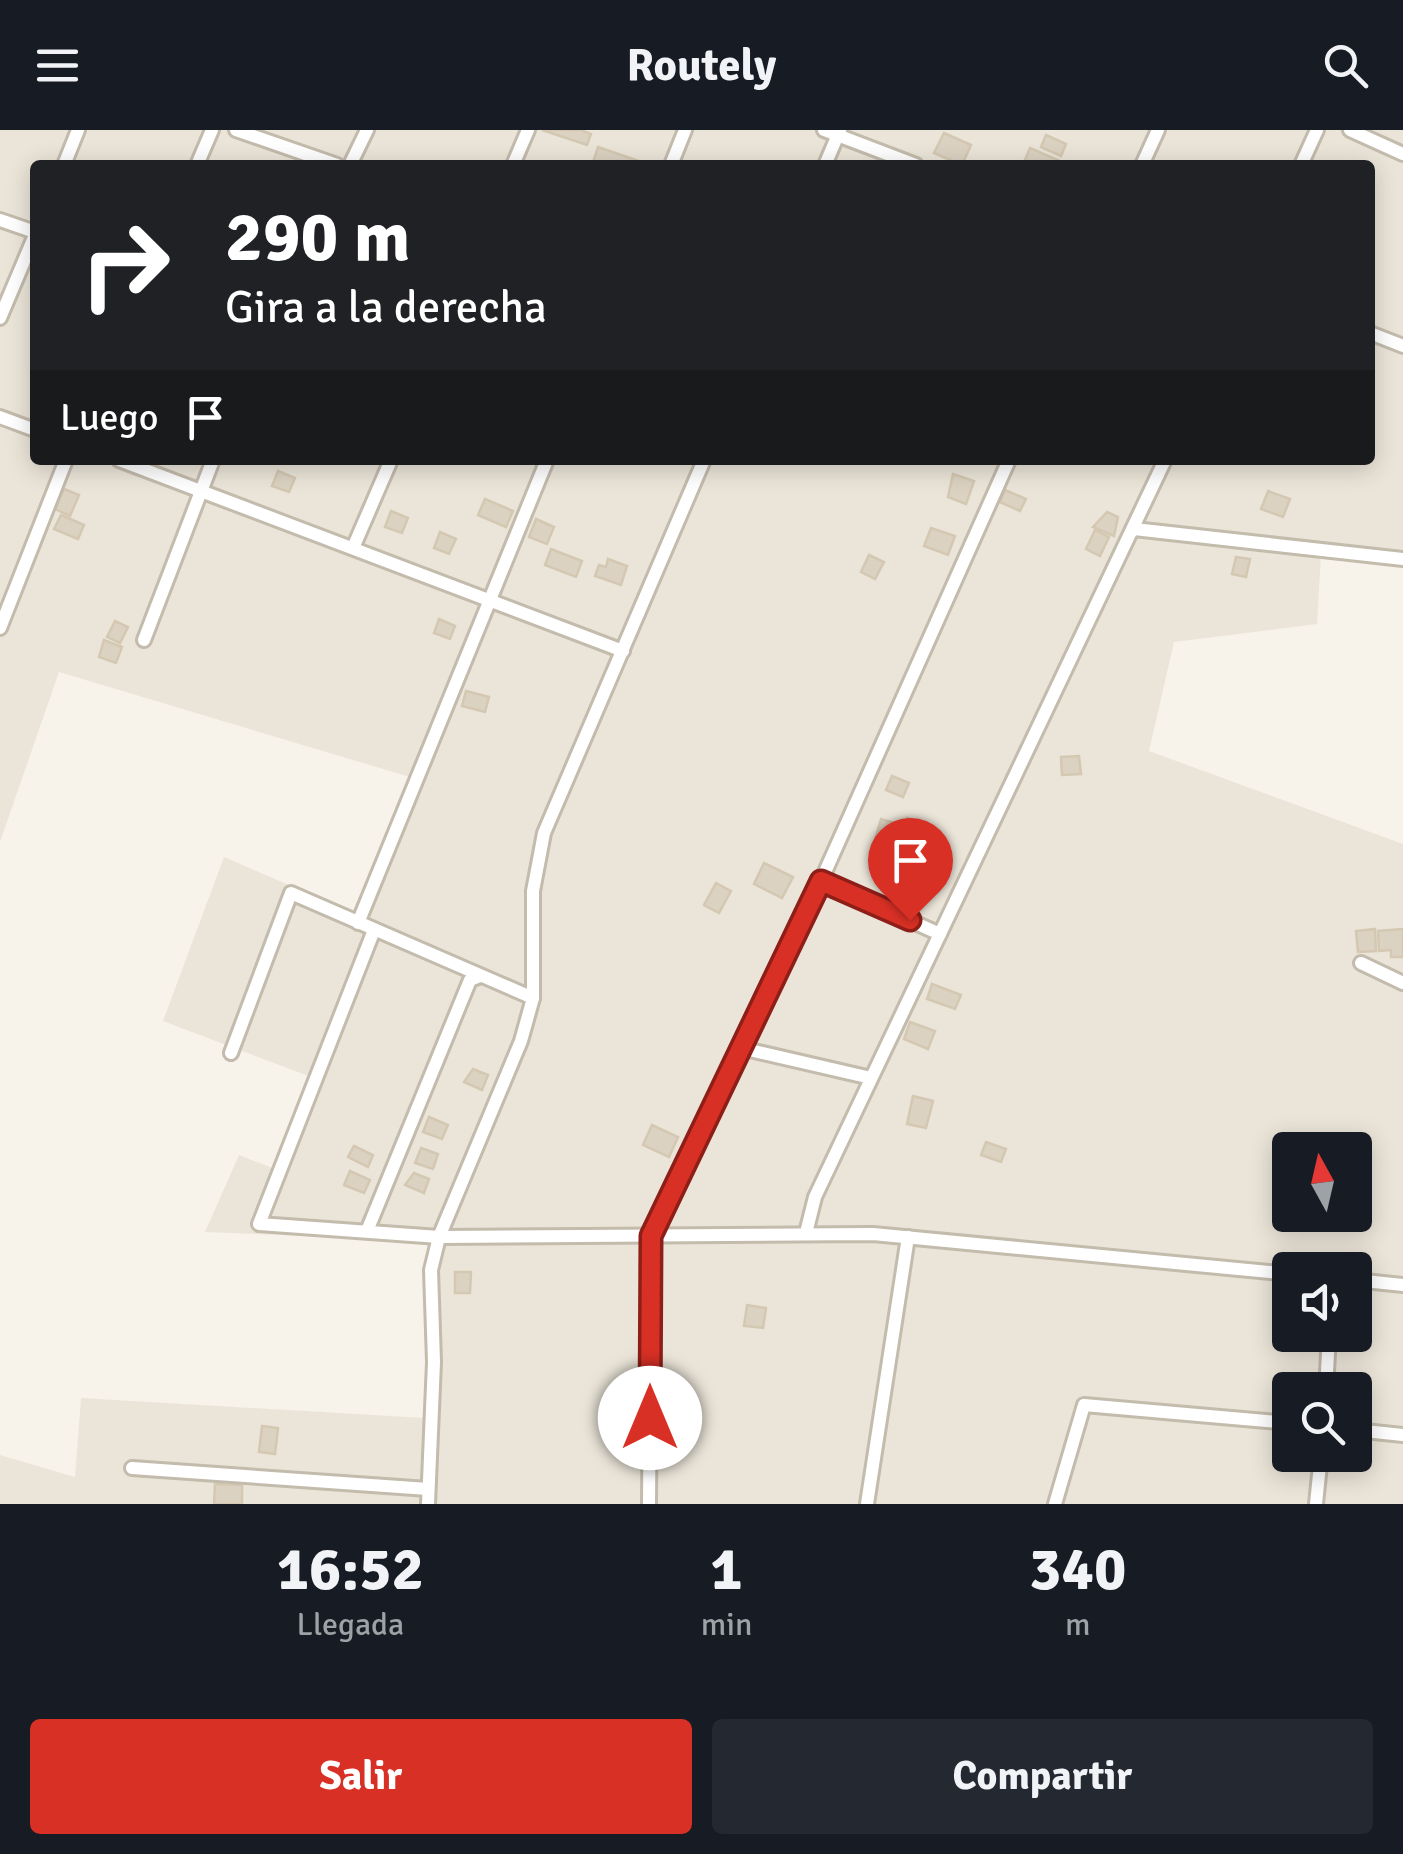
<!DOCTYPE html>
<html lang="es">
<style>
:root{--surface:#171b24;--page:#242831;--text:#f1f3f6;--muted:#9ea1a6;--accent:#d93025}
body{margin:0;font-family:Signika,sans-serif;background:var(--page);color:var(--text);height:100vh;display:flex;flex-direction:column;font-size:38px;white-space:nowrap}
*{box-sizing:border-box;margin:0}
p{font-size:32px;color:var(--muted)}
.icon{flex:none;width:55px;height:55px;fill:none;stroke:currentColor;stroke-width:2;stroke-linecap:round;stroke-linejoin:round}
.map{position:relative;height:1374px;overflow:hidden}
.panel{display:flex;flex-direction:column;background:var(--surface);flex:1}
.panel>*{flex:none}
.hud{position:absolute;left:30px;top:30px;width:1345px;height:305px;border-radius:10px;box-shadow:0 5px 25px #0003;background:#202124;color:#fff;overflow:hidden}
.needle{width:65px;rotate:352deg}
.tools{position:absolute;left:1272px;top:1002px;display:grid;gap:20px}
.tools a{display:grid;place-items:center;width:100px;height:100px;border-radius:10px;background:var(--surface);box-shadow:0 5px 25px #0003;font-size:50px}
.pin{position:absolute;display:grid;place-items:center;width:85px;height:85px;color:#fff;margin:-102px -42px;border-radius:50% 50% 50% 0;rotate:-45deg;box-shadow:0 0 10px #0007}
.pin .icon{rotate:45deg}
.me{position:absolute;width:110px;margin:-55px;rotate:0deg;stroke-linejoin:round;filter:drop-shadow(0 0 8px #0008)}
.turn{display:flex;align-items:center;gap:35px;height:210px;padding:0 30px;font-size:45px}
.turn .icon{width:130px;height:130px;stroke-width:2.5}
.turn b{display:block;font-size:70px;line-height:85px}
.then{display:flex;align-items:center;height:95px;padding:0 30px;background:#0003;gap:20px;font-size:38px}
.eta{display:flex;justify-content:space-evenly;align-items:center;height:170px;text-align:center}
.eta b{font-size:60px;font-weight:700;line-height:70px}
.button{display:flex;gap:20px;margin-top:auto;padding:20px 30px}
.button a{flex:1;height:115px;border-radius:10px;background:var(--accent);color:#fff;font-size:40px;font-weight:700;line-height:115px;text-align:center}
.button a+a{background:var(--page);color:var(--text)}
header{display:flex;justify-content:space-between;align-items:center;height:130px;padding:0 30px;background:var(--surface);font-size:45px;font-weight:700}
.map>svg:first-child{display:block}
.residential{fill:#ebe5d9;fill-rule:evenodd}
.building{fill:#dcd2c2;stroke:#d5c8b2;stroke-width:2.5}
.lines{fill:none;stroke-linecap:round;stroke-linejoin:round}
.street-casing{stroke:#c3bbac;stroke-width:18}
.street{stroke:#fff;stroke-width:12}
.route-casing{stroke:#8d1f18;stroke-width:25}
.route{stroke:#d93025;stroke-width:18}
</style>
<header><svg class="icon" aria-label="menu" viewBox="0 0 24 24"><path d="M4 6h16M4 12h16M4 18h16"/></svg>Routely<svg class="icon" aria-label="search" viewBox="0 0 24 24"><circle cx="10" cy="10" r="6"/><path d="M15 15l6 6"/></svg></header>
<div class="map">
<svg width="1403" height="1374" viewBox="0 0 1403 1374">
<rect width="100%" height="100%" fill="#f7f3eb"/>
<path class="residential" d="M 0,0 L 1403,0 L 1403,437 L 1321,424 L 1317,494 L 1174,512 L 1149,621 L 1403,714 L 1403,1374 L 0,1374 L 0,1325 L 75,1347 L 81,1268 L 425,1288 L 431,1111 L 205,1102 L 239,1025 L 280,1041 L 311,947 L 163,891 L 224,727 L 359,785 L 413,648 L 59,542 L 0,712 ZM 35,35 L 1370,35 L 1370,330 L 35,330 ZM 1290,1020 L 1355,1020 L 1355,1085 L 1290,1085 ZM 1290,1140 L 1355,1140 L 1355,1205 L 1290,1205 ZM 1290,1260 L 1355,1260 L 1355,1325 L 1290,1325 Z"/>
<g class="building">
<polygon points="542,0 581,0 591,4 587,15"/>
<polygon points="944,3 971,15 962,35 934,23"/>
<polygon points="1046,5 1066,14 1061,26 1041,17"/>
<polygon points="598,17 650,35 593,32"/>
<polygon points="1030,18 1058,30 1055,35 1023,35"/>
<polygon points="278,341 295,348 289,362 272,356"/>
<polygon points="953,344 974,351 966,374 948,367"/>
<polygon points="64,359 79,365 70,386 55,379"/>
<polygon points="1005,360 1026,369 1020,381 1000,372"/>
<polygon points="1268,361 1290,369 1283,387 1261,379"/>
<polygon points="485,369 513,381 506,397 478,385"/>
<polygon points="391,381 408,388 402,403 385,397"/>
<polygon points="1107,382 1118,387 1114,406 1093,397"/>
<polygon points="61,385 84,395 78,409 54,399"/>
<polygon points="536,389 554,397 547,414 529,407"/>
<polygon points="931,398 955,406 948,425 924,416"/>
<polygon points="1095,400 1109,407 1100,426 1086,419"/>
<polygon points="440,402 456,409 449,424 434,418"/>
<polygon points="551,419 582,431 576,447 545,435"/>
<polygon points="869,425 884,432 875,449 861,442"/>
<polygon points="1236,427 1250,429 1246,447 1232,444"/>
<polygon points="608,429 627,436 621,455 595,446 599,435 606,437"/>
<polygon points="439,489 455,496 450,509 434,503"/>
<polygon points="115,491 128,497 120,513 107,507"/>
<polygon points="104,510 122,517 116,533 99,527"/>
<polygon points="466,561 489,567 485,582 462,576"/>
<polygon points="1079,626 1081,644 1062,645 1061,627"/>
<polygon points="892,646 909,653 903,667 886,660"/>
<polygon points="907,688 924,693 920,707 908,703 903,719 875,710 881,689 904,696"/>
<polygon points="883,722 906,729 900,748 877,741"/>
<polygon points="764,733 793,747 782,768 754,754"/>
<polygon points="716,753 731,761 719,783 704,775"/>
<polygon points="1375,799 1376,821 1358,822 1356,801"/>
<polygon points="1403,799 1403,827 1391,827 1391,820 1379,821 1378,801"/>
<polygon points="932,854 961,865 955,879 927,869"/>
<polygon points="910,892 935,901 928,919 904,909"/>
<polygon points="473,939 488,945 482,960 464,952"/>
<polygon points="913,966 933,971 926,998 907,994"/>
<polygon points="429,987 448,995 442,1009 423,1002"/>
<polygon points="652,995 678,1007 669,1027 643,1015"/>
<polygon points="986,1012 1006,1019 1001,1032 981,1025"/>
<polygon points="354,1016 373,1025 368,1037 348,1027"/>
<polygon points="421,1018 438,1024 433,1039 415,1033"/>
<polygon points="350,1041 370,1050 364,1063 344,1055"/>
<polygon points="414,1043 429,1049 424,1063 405,1055"/>
<polygon points="455,1142 471,1142 470,1163 455,1163"/>
<polygon points="747,1175 766,1178 763,1198 744,1196"/>
<polygon points="262,1296 278,1298 275,1324 259,1322"/>
<polygon points="215,1354 242,1355 242,1374 214,1374"/>
</g>
<g class="lines">
<g class="street-casing">
<g id="street">
<polyline points="236,0 337,35"/>
<polyline points="824,0 916,35"/>
<polyline points="1350,0 1403,24"/>
<polyline points="64,35 78,0"/>
<polyline points="197,35 212,0"/>
<polyline points="350,35 367,0"/>
<polyline points="513,35 528,0"/>
<polyline points="671,35 685,0"/>
<polyline points="825,35 840,0"/>
<polyline points="1142,35 1158,0"/>
<polyline points="1301,35 1317,0"/>
<polyline points="0,90 35,102"/>
<polyline points="0,188 35,105"/>
<polyline points="1370,203 1403,216"/>
<polyline points="0,287 35,300"/>
<polyline points="119,330 623,521"/>
<polyline points="1134,399 1403,429"/>
<polyline points="353,418 391,330"/>
<polyline points="0,498 66,330"/>
<polyline points="144,510 213,330"/>
<polyline points="821,751 940,804"/>
<polyline points="358,793 547,330"/>
<polyline points="374,800 259,1094 439,1107 873,1104 1290,1144"/>
<polyline points="1361,833 1403,853"/>
<polyline points="741,918 871,948"/>
<polyline points="231,923 291,763 533,868"/>
<polyline points="367,1101 470,850 478,847"/>
<polyline points="806,1103 815,1067 1165,330"/>
<polyline points="1355,1150 1403,1155"/>
<polyline points="1326,1260 1329,1205"/>
<polyline points="1355,1300 1403,1305"/>
<polyline points="132,1338 428,1359"/>
<polyline points="428,1374 434,1232 431,1140 439,1107 521,911 533,868 533,761 544,703 704,330"/>
<polyline points="649,1374 651,1106 821,751 1009,330"/>
<polyline points="867,1374 908,1107"/>
<polyline points="1055,1374 1084,1275 1290,1293"/>
<polyline points="1316,1374 1321,1325"/>
</g>
</g>
<use href="#street" class="street"/>
</g>
<g class="lines">
<g class="route-casing">
<polyline id="route" points="650,1288 651,1106 821,751 910,790"/>
</g>
<use href="#route" class="route"/>
</g>
</svg>
<div class="tools">
<a><svg class="needle" viewBox="-14 -14 28 28"><path d="M0-13l5 13h-10z" fill="#e53935"/><path d="M0 13l5-13h-10z" fill="#9ea1a6"/></svg></a>
<a><svg class="icon" aria-label="sound" viewBox="0 0 24 24"><path d="M4 9h4l5-4v14l-5-4H4zM17 9q2 3 0 6"/></svg></a>
<a><svg class="icon" aria-label="search" viewBox="0 0 24 24"><circle cx="10" cy="10" r="6"/><path d="M15 15l6 6"/></svg></a>
</div>
<div class="pin" style="left:910px;top:790px;background:#d93025"><svg class="icon" aria-label="arrive" viewBox="0 0 24 24"><path d="M6 21V4h12l-3 4 3 4H6"/></svg></div>
<svg class="me" style="left:650px;top:1288px" viewBox="-20 -20 40 40"><circle r="19" fill="#fff"/><path d="M0-13L10 11 0 6-10 11z" fill="#d93025"/></svg>
<div class="hud">
<div class="turn"><svg class="icon" aria-label="right" viewBox="0 0 24 24"><path d="M7 20v-9h11M14 6l5 5-5 5"/></svg><div><b>290 m</b>Gira a la derecha</div></div>
<div class="then">Luego<svg class="icon" aria-label="arrive" viewBox="0 0 24 24"><path d="M6 21V4h12l-3 4 3 4H6"/></svg></div>
</div>
</div>
<section class="panel">
<div class="eta">
<div><b>16:52</b><p>Llegada</p></div>
<div><b>1</b><p>min</p></div>
<div><b>340</b><p>m</p></div>
</div>
<div class="button"><a>Salir</a><a>Compartir</a></div>
</section>
